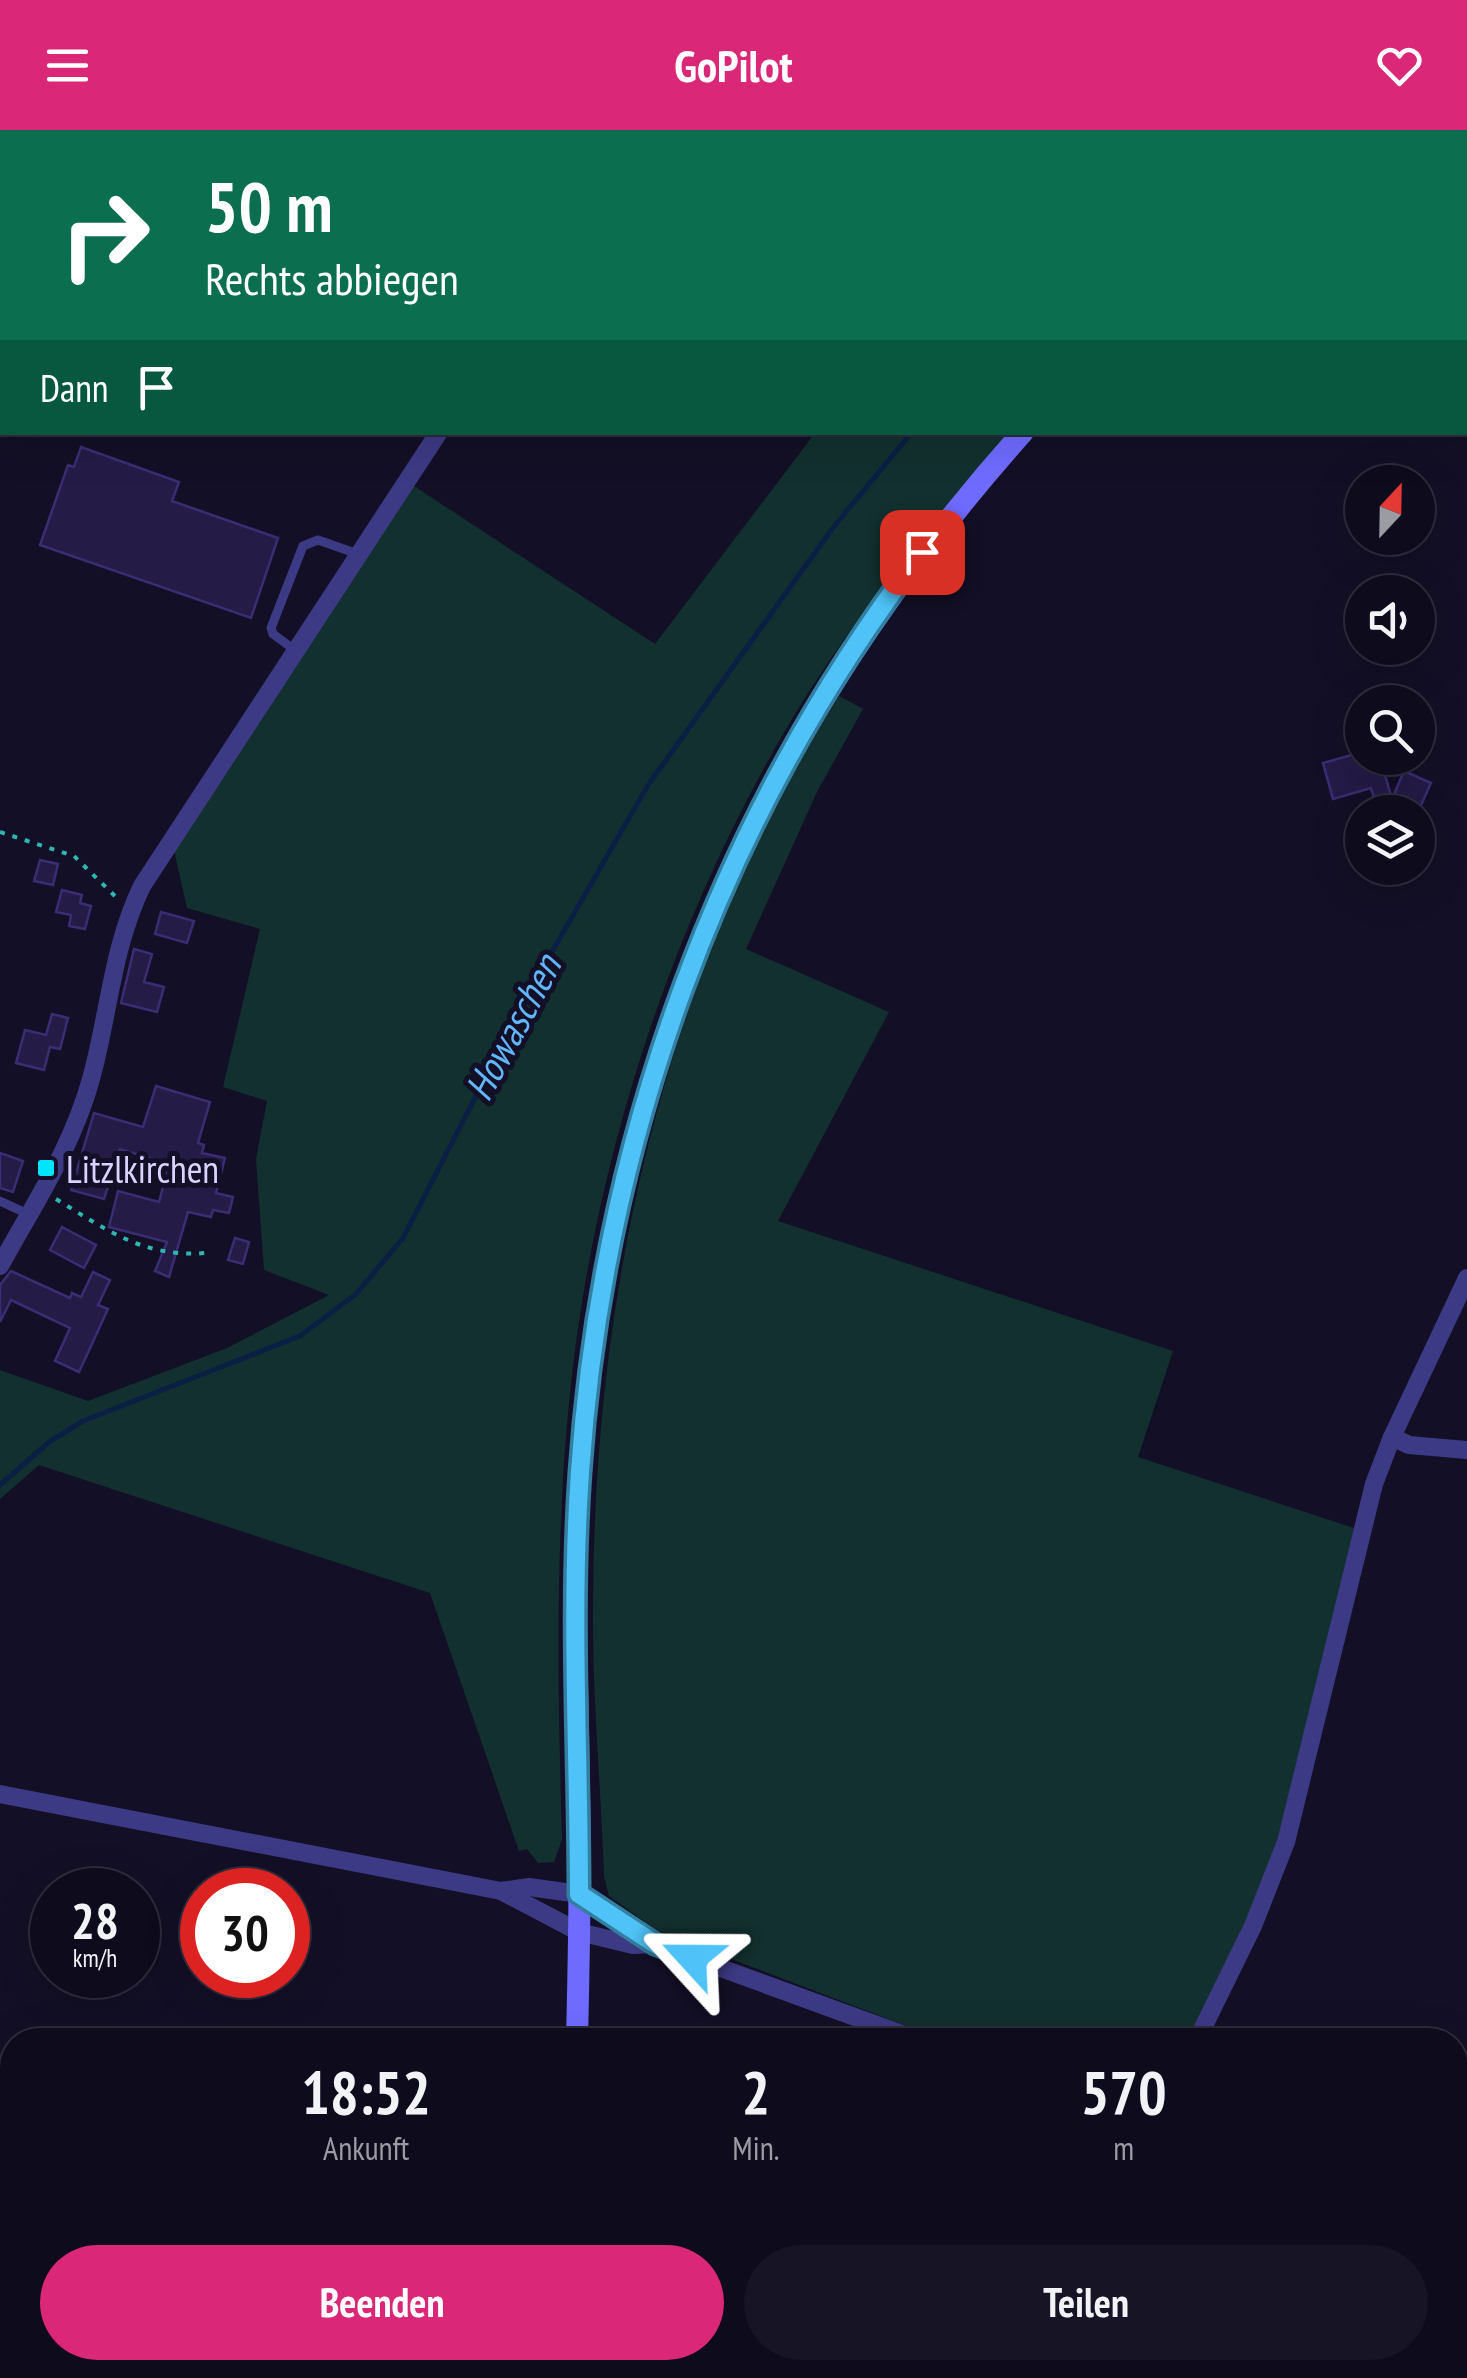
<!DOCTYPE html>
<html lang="de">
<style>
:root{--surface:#0e0b1c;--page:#171425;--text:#f1f3f6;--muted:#9b9ba3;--line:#2e2b3b;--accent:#db2777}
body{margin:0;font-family:"PT Sans Narrow",sans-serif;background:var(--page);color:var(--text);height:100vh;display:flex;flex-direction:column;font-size:38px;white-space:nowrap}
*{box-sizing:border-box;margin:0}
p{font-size:32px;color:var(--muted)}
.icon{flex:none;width:55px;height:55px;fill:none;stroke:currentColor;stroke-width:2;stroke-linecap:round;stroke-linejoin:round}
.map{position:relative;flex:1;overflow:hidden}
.drawer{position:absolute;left:0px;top:1898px;width:1468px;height:352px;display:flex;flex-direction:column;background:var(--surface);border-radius:40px 40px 0 0;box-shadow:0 10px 40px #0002,0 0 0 2px var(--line)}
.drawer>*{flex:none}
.guide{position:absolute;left:0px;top:0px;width:1468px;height:305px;box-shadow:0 10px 40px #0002,0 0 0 2px var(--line);background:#0b6e4f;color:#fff;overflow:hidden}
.needle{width:65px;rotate:22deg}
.tools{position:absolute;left:1345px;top:335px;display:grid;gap:20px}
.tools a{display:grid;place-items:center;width:90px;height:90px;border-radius:50%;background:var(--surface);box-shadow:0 10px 40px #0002,0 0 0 2px var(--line);font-size:50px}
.speed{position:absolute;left:30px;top:1738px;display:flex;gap:20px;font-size:50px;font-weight:700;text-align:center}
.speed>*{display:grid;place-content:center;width:130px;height:130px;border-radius:50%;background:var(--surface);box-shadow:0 10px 40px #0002,0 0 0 2px var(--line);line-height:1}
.speed small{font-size:25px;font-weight:400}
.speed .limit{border:15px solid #d22;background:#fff;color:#111}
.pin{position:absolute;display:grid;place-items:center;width:85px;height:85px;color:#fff;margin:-42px;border-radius:20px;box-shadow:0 5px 15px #0006}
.me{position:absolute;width:110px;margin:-55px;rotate:294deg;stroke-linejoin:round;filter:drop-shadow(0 0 8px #0008)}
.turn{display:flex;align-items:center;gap:35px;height:210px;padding:0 40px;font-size:45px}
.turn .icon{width:130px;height:130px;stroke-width:2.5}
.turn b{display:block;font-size:70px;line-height:85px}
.then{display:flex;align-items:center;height:95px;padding:0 40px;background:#0003;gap:20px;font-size:38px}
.eta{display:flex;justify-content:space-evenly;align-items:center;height:170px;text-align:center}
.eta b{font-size:60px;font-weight:700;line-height:70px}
.button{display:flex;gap:20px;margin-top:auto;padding:20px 40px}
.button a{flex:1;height:115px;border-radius:60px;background:var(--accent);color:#fff;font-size:40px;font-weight:700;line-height:115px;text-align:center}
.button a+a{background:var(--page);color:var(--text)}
header{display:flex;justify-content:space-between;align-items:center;height:130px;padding:0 40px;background:var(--accent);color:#fff;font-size:45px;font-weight:700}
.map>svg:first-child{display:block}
.green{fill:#12302f}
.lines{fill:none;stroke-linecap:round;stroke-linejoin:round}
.stream{stroke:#0a1f44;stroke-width:5}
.building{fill:#241b47;stroke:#3b2d73;stroke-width:2.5}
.path{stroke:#2fb8b0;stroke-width:4;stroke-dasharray:5 8;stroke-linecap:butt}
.lane{stroke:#3d3a85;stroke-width:9}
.street{stroke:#3d3a85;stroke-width:18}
.secondary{stroke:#6f6bff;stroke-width:22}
.route-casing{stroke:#337fa1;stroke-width:25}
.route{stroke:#4fc3f7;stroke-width:18}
.poi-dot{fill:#00e5ff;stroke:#130f26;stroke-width:4}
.labels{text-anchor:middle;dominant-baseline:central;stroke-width:10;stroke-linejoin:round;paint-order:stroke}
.poi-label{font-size:38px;fill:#d9d4ff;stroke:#130f26;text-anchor:start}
.water-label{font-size:40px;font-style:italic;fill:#62b6ff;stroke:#130f26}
</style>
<header><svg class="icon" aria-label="menu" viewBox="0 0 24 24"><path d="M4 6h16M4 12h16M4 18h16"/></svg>GoPilot<svg class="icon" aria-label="heart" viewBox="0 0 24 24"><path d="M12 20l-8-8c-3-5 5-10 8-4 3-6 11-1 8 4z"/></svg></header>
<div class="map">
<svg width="1467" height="2248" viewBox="0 0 1467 2248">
<rect width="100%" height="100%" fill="#130f26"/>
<g class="green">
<polygon points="0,0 649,0 2,2 2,56"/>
<polygon points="849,0 1241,0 1241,2 853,2"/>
<path d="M 815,303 L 1009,303 C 931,394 854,486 792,589 C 682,773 609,986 578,1198 C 554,1366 557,1540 562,1709 L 554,1732 L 538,1733 L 527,1719 L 519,1721 L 430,1463 L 39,1335 L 0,1369 L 0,1240 L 88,1271 L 227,1218 L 329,1165 L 264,1140 L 256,1029 L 267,971 L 223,957 L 260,799 L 187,778 L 173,716 L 414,356 L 655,514 Z"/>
<path d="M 839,566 L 863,579 L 817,662 L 746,819 L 889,882 L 778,1091 L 1173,1221 L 1138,1327 L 1354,1398 L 1280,1706 L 1246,1794 L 1188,1910 L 943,1910 L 658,1801 L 609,1766 L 604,1746 C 601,1655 592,1565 593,1474 C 594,1154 666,838 839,566 Z"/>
<polygon points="1455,2194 1467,2198 1467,2248 1234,2248 1226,2238 1455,2238"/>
</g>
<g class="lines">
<g class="stream">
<polyline points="1155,2 1157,0"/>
<polyline points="0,1355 49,1312 83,1291 300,1206 356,1164 403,1108 534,853 648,655 832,399 912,302"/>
</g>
</g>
<g class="building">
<polygon points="81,317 179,352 172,371 278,408 251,488 40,415 68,335 74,337"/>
<polygon points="1362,622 1362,628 1380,628 1392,669 1404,641 1431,653 1418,682 1378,682 1371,658 1333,669 1323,633"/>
<polygon points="40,730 58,734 53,755 34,751"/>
<polygon points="62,760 82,765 80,773 91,776 85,799 69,796 71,785 56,782"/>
<polygon points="161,782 194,791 187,813 155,804"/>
<polygon points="134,819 152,824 144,852 164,857 157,882 121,873"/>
<polygon points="52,884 68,888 60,919 50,917 44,940 16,933 25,900 46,905"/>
<polygon points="156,956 210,972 198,1013 204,1015 202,1023 225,1028 216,1063 233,1067 229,1083 213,1080 211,1087 188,1082 169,1147 155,1141 167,1112 109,1097 118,1061 159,1072 169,1034 120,1019 104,1069 71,1060 94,983 143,997"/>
<polygon points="0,1023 23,1031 13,1062 0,1058"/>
<polygon points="62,1097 96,1115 84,1138 50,1120"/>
<polygon points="235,1108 249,1112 243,1134 228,1130"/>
<polygon points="11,1141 70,1168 72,1163 81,1167 93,1142 110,1150 98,1175 108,1179 79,1242 55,1231 70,1198 11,1170 0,1192 0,1155"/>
</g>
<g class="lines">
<g class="path">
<polyline points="0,702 74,726 118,769"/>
<path d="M 56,1069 C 105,1099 144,1128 205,1123"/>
</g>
<g class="lane">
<polyline points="296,521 273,504 271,498 303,416 318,410 358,424"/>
<polyline points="0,1071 30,1085"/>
</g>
<g class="street">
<polyline points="658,2 660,0"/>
<path d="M 0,1136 C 34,1074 72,1018 91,949 C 109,884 112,818 142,756 L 439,302"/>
<polyline points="1392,1307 1409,1315 1467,1320"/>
<polyline points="0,1664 501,1761 579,1802 633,1815 655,1814"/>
<polyline points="501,1761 529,1757 579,1764 655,1814 918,1910"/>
<polyline points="1197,1910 1253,1796 1286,1712 1374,1354 1392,1307 1467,1148"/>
<polyline points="1218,2238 1226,2248"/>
</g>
<g class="secondary">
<polyline points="1319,2 1322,0"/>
<path d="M 577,1910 C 579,1826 581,1743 579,1659 C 578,1553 572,1446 580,1339 C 610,939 756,601 1023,302"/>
<polyline points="554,2248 555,2238"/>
</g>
</g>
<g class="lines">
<g class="route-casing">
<path id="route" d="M 692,1828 L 655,1814 L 579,1764 C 579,1624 570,1482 580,1342 C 603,1008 719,689 922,422"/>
</g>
<use href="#route" class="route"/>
</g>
<rect class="poi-dot" x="36" y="1028" width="20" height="20" rx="5"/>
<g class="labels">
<g class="poi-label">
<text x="66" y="1038">Litzlkirchen</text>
</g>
<g class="water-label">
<text transform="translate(512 897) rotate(-62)">Howaschen</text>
</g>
</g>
</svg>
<div class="tools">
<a><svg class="needle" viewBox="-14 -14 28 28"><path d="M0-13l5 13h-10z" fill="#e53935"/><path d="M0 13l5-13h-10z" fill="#9b9ba3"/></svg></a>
<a><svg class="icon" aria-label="sound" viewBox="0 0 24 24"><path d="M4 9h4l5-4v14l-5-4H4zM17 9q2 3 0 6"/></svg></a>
<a><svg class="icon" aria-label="search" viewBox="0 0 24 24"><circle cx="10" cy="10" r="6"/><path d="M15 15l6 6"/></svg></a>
<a><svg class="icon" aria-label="layers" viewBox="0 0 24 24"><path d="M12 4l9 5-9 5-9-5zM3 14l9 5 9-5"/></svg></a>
</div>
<div class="speed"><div>28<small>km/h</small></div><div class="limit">30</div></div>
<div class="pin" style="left:922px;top:422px;background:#d93025"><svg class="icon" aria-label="arrive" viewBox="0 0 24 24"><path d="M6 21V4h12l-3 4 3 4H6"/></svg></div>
<svg class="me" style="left:692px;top:1828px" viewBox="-20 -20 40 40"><path d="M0-17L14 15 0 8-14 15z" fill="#4fc3f7" stroke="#fff" stroke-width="4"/></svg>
<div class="guide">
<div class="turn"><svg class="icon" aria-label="right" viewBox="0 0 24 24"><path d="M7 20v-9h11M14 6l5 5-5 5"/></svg><div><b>50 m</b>Rechts abbiegen</div></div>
<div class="then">Dann<svg class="icon" aria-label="arrive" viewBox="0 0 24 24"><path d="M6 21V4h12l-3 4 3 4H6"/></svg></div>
</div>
<section class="drawer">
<div class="eta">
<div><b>18:52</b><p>Ankunft</p></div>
<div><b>2</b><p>Min.</p></div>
<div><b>570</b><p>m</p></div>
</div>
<div class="button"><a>Beenden</a><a>Teilen</a></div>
</section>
</div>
